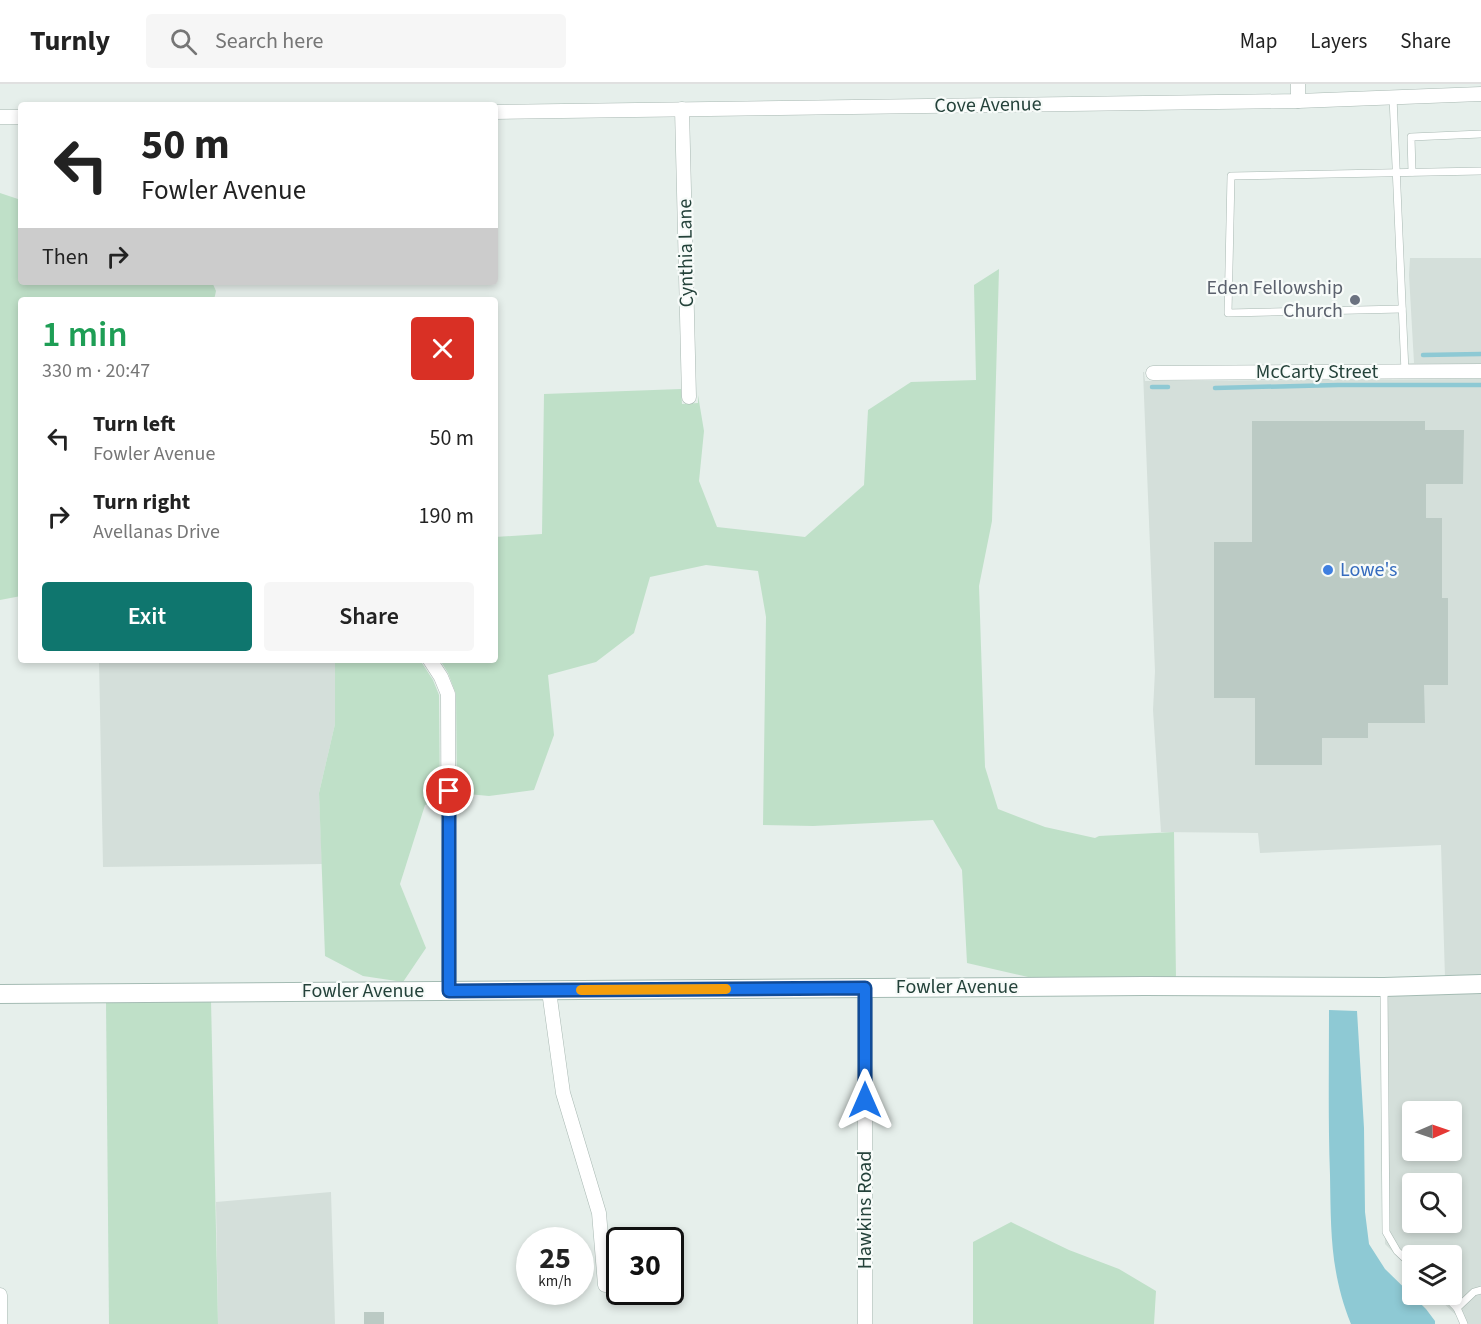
<!DOCTYPE html>
<meta charset="utf-8">
<style>
:root{--surface:#fff;--page:#f6f6f6;--text:#222;--muted:#767676;--line:#e0e0e0;--accent:#0f766e}
body{margin:0;font-family:"Source Sans 3",sans-serif;background:var(--page);color:var(--text);height:100vh;display:flex;flex-direction:column;font-size:22px;white-space:nowrap}
*{box-sizing:border-box;margin:0}
p{font-size:20px;color:var(--muted)}
.icon{flex:none;width:33px;height:33px;fill:none;stroke:currentColor;stroke-width:2;stroke-linecap:round;stroke-linejoin:round}
.map{position:relative;flex:1;overflow:hidden}
.panel{position:absolute;left:18px;top:213px;width:480px;height:366px;display:flex;flex-direction:column;background:var(--surface);border-radius:6px;box-shadow:0 3px 9px #0003}
.panel>*{flex:none}
.banner{position:absolute;left:18px;top:18px;width:480px;height:183px;border-radius:6px;box-shadow:0 3px 9px #0003;background:#fff;color:var(--text);overflow:hidden}
.needle{width:39px;rotate:88deg}
.fabs{position:absolute;left:1402px;top:1017px;display:grid;gap:12px}
.fabs a{display:grid;place-items:center;width:60px;height:60px;border-radius:6px;background:var(--surface);box-shadow:0 3px 9px #0003;font-size:30px}
.speed{position:absolute;left:516px;top:1143px;display:flex;gap:12px;font-size:30px;font-weight:700;text-align:center}
.speed>*{display:grid;place-content:center;width:78px;height:78px;border-radius:50%;background:var(--surface);box-shadow:0 3px 9px #0003;line-height:1}
.speed small{font-size:15px;font-weight:400}
.speed .limit{border:3px solid #111;border-radius:9px;background:#fff;color:#111}
.pin{position:absolute;display:grid;place-items:center;width:51px;height:51px;color:#fff;margin:-26px;border:3px solid #fff;border-radius:50%;box-shadow:0 2px 6px #0007}
.me{position:absolute;width:66px;margin:-33px;rotate:0deg;stroke-linejoin:round;filter:drop-shadow(0 0 4px #0008)}
.turn{display:flex;align-items:center;gap:21px;height:126px;padding:0 24px;font-size:27px}
.turn .icon{width:78px;height:78px;stroke-width:2.5}
.turn b{display:block;font-size:42px;line-height:51px}
.then{display:flex;align-items:center;height:57px;padding:0 24px;background:#0003;gap:12px;font-size:22px}
.round{display:grid;place-items:center;flex:none;width:63px;height:63px;border-radius:6px;background:var(--page)}
.overview{display:flex;align-items:center;justify-content:space-between;height:102px;padding:0 24px}
h1{font-size:36px;font-weight:600;line-height:45px;color:#1e9e55}
.action{display:flex;gap:12px;margin-top:auto;padding:12px 24px}
.action a{flex:1;height:69px;border-radius:6px;background:var(--accent);color:#fff;font-size:24px;font-weight:600;line-height:69px;text-align:center}
.action a+a{background:var(--page);color:var(--text)}
ul{padding:0;list-style:none}
li{display:flex;align-items:center;gap:18px;height:78px;padding:0 24px}
li div{flex:1}
li b{display:block;font-size:22px}
li em{font-style:normal}
header{display:flex;align-items:center;gap:36px;box-sizing:border-box;height:84px;padding:0 30px;background:var(--surface);border-bottom:2px solid var(--line)}
header strong{font-size:28px}
nav{display:flex;gap:33px;margin-inline-start:auto;font-size:21px}
.search{width:420px;height:54px;background:var(--page);display:flex;align-items:center;gap:15px;box-sizing:border-box;padding:0 21px;border-radius:6px;color:var(--muted);font-size:22px}
.map>svg:first-child{display:block}
.built{fill:#d4dfda;fill-rule:evenodd}
.green{fill:#bfe0c8}
.water{fill:#8ec9d4}
.lines{fill:none;stroke-linecap:round;stroke-linejoin:round}
.stream{stroke:#8ec9d4;stroke-width:4.5}
.building{fill:#bbcac4}
.lane-casing{stroke:#a8b8b2;stroke-width:8}
.street-casing{stroke:#a8b8b2;stroke-width:15}
.secondary-casing{stroke:#a4bbb3;stroke-width:20}
.lane{stroke:#fff;stroke-width:7}
.street{stroke:#fff;stroke-width:14}
.secondary{stroke:#fff;stroke-width:18}
.route-casing{stroke:#114b97;stroke-width:15}
.route{stroke:#1a73e8;stroke-width:10}
.slow{stroke:#f59e0b;stroke-width:10}
.worship-dot{fill:#6b7280;stroke:#f7fbf9;stroke-width:2}
.shop-dot{fill:#3f7fe0;stroke:#f7fbf9;stroke-width:2}
.labels{text-anchor:middle;dominant-baseline:central;stroke-width:4.5;stroke-linejoin:round;paint-order:stroke}
.street-label{font-size:20px;fill:#24423a;stroke:#f7fbf9}
.worship-label{font-size:20px;fill:#5b616d;stroke:#f7fbf9;text-anchor:end}
.shop-label{font-size:20px;fill:#366cbe;stroke:#f7fbf9;text-anchor:start}
</style>
<header>
<strong>Turnly</strong>
<div class="search"><svg class="icon" aria-label="search" viewBox="0 0 24 24"><circle cx="10" cy="10" r="6"/><path d="M15 15l6 6"/></svg>Search here</div>
<nav><a>Map</a><a>Layers</a><a>Share</a></nav>
</header>
<div class="map">
<svg width="1481" height="1240" viewBox="0 0 1481 1240">
<rect width="100%" height="100%" fill="#e6efeb"/>
<g class="built">
<polygon points="1410,174 1481,174 1481,280 1377,281 1414,279 1409,191"/>
<polygon points="1143,288 1144,288 1145,297 1481,295 1481,893 1445,894 1441,761 1260,769 1258,749 1161,748 1153,626 1155,587"/>
<polygon points="99,576 335,576 335,640 319,709 322,780 103,783"/>
<path d="M 1481,908 L 1481,1240 L 1461,1240 L 1461,1236 L 1435,1211 L 1452,1210 L 1452,1172 L 1413,1172 L 1413,1188 L 1385,1160 L 1383,910 ZM 1413,1028 L 1452,1028 L 1452,1066 L 1413,1066 ZM 1413,1100 L 1452,1100 L 1452,1138 L 1413,1138 Z"/>
<polygon points="331,1108 335,1240 218,1240 216,1118"/>
</g>
<g class="green">
<polygon points="0,109 21,116 21,198 212,198 216,207 214,216 21,216 21,512 0,516"/>
<polygon points="999,185 992,437 979,502 985,683 998,725 1045,743 1095,754 1099,752 1174,748 1176,895 1037,895 967,879 962,786 933,736 813,742 763,741 766,533 758,487 706,481 650,493 634,549 596,578 548,591 554,651 534,706 489,712 457,709 456,610 448,589 440,576 495,576 495,453 542,450 544,310 681,305 682,320 698,319 698,311 704,347 699,397 717,443 805,453 864,401 868,326 911,298 976,296 974,201"/>
<polygon points="335,576 420,576 433,596 439,611 440,715 425,721 400,800 426,864 403,898 363,892 325,872 319,709 335,640"/>
<polygon points="211,916 218,1240 109,1240 106,917"/>
<polygon points="1011,1138 1069,1166 1119,1185 1156,1207 1154,1240 973,1240 973,1158"/>
</g>
<path class="water" d="M 1329,926 L 1357,927 L 1364,1044 L 1365,1128 L 1369,1160 L 1385,1185 L 1426,1225 L 1435,1237 L 1435,1240 L 1351,1240 C 1330,1188 1331,1146 1330,1091 C 1328,1036 1329,981 1329,926 Z"/>
<g class="lines">
<g class="stream">
<polyline points="1423,271 1481,270"/>
<polyline points="1152,303 1168,303"/>
<polyline points="1215,304 1338,301 1481,301"/>
</g>
</g>
<g class="building">
<polygon points="1252,337 1425,337 1425,346 1464,346 1463,400 1426,400 1426,434 1442,434 1442,514 1448,514 1448,601 1424,601 1425,639 1368,639 1368,654 1322,654 1322,681 1255,681 1255,614 1214,614 1214,458 1252,458"/>
<rect x="364" y="1228" width="20" height="12"/>
</g>
<g class="lines">
<g class="lane-casing">
<g id="lane">
<polyline points="1393,13 1405,288"/>
<polyline points="1412,88 1411,53 1481,50"/>
<polyline points="1402,225 1228,229 1231,92 1481,87"/>
<polyline points="1384,906 1386,1148 1397,1167 1413,1182"/>
<polyline points="1443,1210 1457,1224 1464,1240"/>
<polyline points="1457,1224 1474,1208 1481,1206"/>
</g>
</g>
<g class="street-casing">
<g id="street">
<polyline points="1298,0 1298,17"/>
<polyline points="682,25 689,313"/>
<polyline points="495,28 1298,17 1481,10"/>
<polyline points="0,33 21,33"/>
<polyline points="1153,289 1481,287"/>
<polyline points="430,576 441,593 448,610 449,907"/>
<polyline points="865,904 865,1240"/>
<polyline points="549,907 563,1009 599,1129 605,1201"/>
<polyline points="0,1211 0,1240"/>
</g>
</g>
<g class="secondary-casing">
<polyline id="secondary" points="0,910 1144,902 1384,903 1481,900"/>
</g>
<use href="#lane" class="lane"/>
<use href="#street" class="street"/>
<use href="#secondary" class="secondary"/>
</g>
<g class="lines">
<g class="route-casing">
<polyline id="route" points="449,707 449,907 865,904 865,1016"/>
</g>
<use href="#route" class="route"/>
<polyline class="slow" points="581,906 726,905"/>
</g>
<circle class="worship-dot" cx="1355" cy="216" r="6"/>
<circle class="shop-dot" cx="1328" cy="486" r="6"/>
<g class="labels">
<g class="street-label">
<text transform="translate(988 21) rotate(-1)">Cove Avenue</text>
<text transform="translate(686 169) rotate(-91)">Cynthia Lane</text>
<text x="1317" y="288">McCarty Street</text>
<text x="957" y="903">Fowler Avenue</text>
<text x="363" y="907">Fowler Avenue</text>
<text transform="translate(865 1126) rotate(-90)">Hawkins Road</text>
</g>
<g class="worship-label">
<text x="1343" y="204">Eden Fellowship<tspan x="1343" dy="23">Church</tspan></text>
</g>
<g class="shop-label">
<text x="1340" y="486">Lowe's</text>
</g>
</g>
</svg>
<div class="fabs">
<a><svg class="needle" viewBox="-14 -14 28 28"><path d="M0-13l5 13h-10z" fill="#e53935"/><path d="M0 13l5-13h-10z" fill="#767676"/></svg></a>
<a><svg class="icon" aria-label="search" viewBox="0 0 24 24"><circle cx="10" cy="10" r="6"/><path d="M15 15l6 6"/></svg></a>
<a><svg class="icon" aria-label="layers" viewBox="0 0 24 24"><path d="M12 4l9 5-9 5-9-5zM3 14l9 5 9-5"/></svg></a>
</div>
<div class="speed"><div>25<small>km/h</small></div><div class="limit">30</div></div>
<div class="pin" style="left:449px;top:707px;background:#d93025"><svg class="icon" aria-label="arrive" viewBox="0 0 24 24"><path d="M6 21V4h12l-3 4 3 4H6"/></svg></div>
<svg class="me" style="left:865px;top:1016px" viewBox="-20 -20 40 40"><path d="M0-17L14 15 0 8-14 15z" fill="#1a73e8" stroke="#fff" stroke-width="4"/></svg>
<div class="banner">
<div class="turn"><svg class="icon" aria-label="left" viewBox="0 0 24 24"><path d="M17 20v-9H6M10 6l-5 5 5 5"/></svg><div><b>50 m</b>Fowler Avenue</div></div>
<div class="then">Then<svg class="icon" aria-label="right" viewBox="0 0 24 24"><path d="M7 20v-9h11M14 6l5 5-5 5"/></svg></div>
</div>
<section class="panel">
<div class="overview"><div><h1>1 min</h1><p>330 m · 20:47</p></div><a class="round" style="background:#d93025;color:#fff"><svg class="icon" aria-label="close" viewBox="0 0 24 24"><path d="M6 6l12 12M18 6L6 18"/></svg></a></div>
<ul>
<li><svg class="icon" aria-label="left" viewBox="0 0 24 24"><path d="M17 20v-9H6M10 6l-5 5 5 5"/></svg><div><b>Turn left</b><p>Fowler Avenue</p></div><em>50 m</em></li>
<li><svg class="icon" aria-label="right" viewBox="0 0 24 24"><path d="M7 20v-9h11M14 6l5 5-5 5"/></svg><div><b>Turn right</b><p>Avellanas Drive</p></div><em>190 m</em></li>
</ul>
<div class="action"><a>Exit</a><a>Share</a></div>
</section>
</div>
